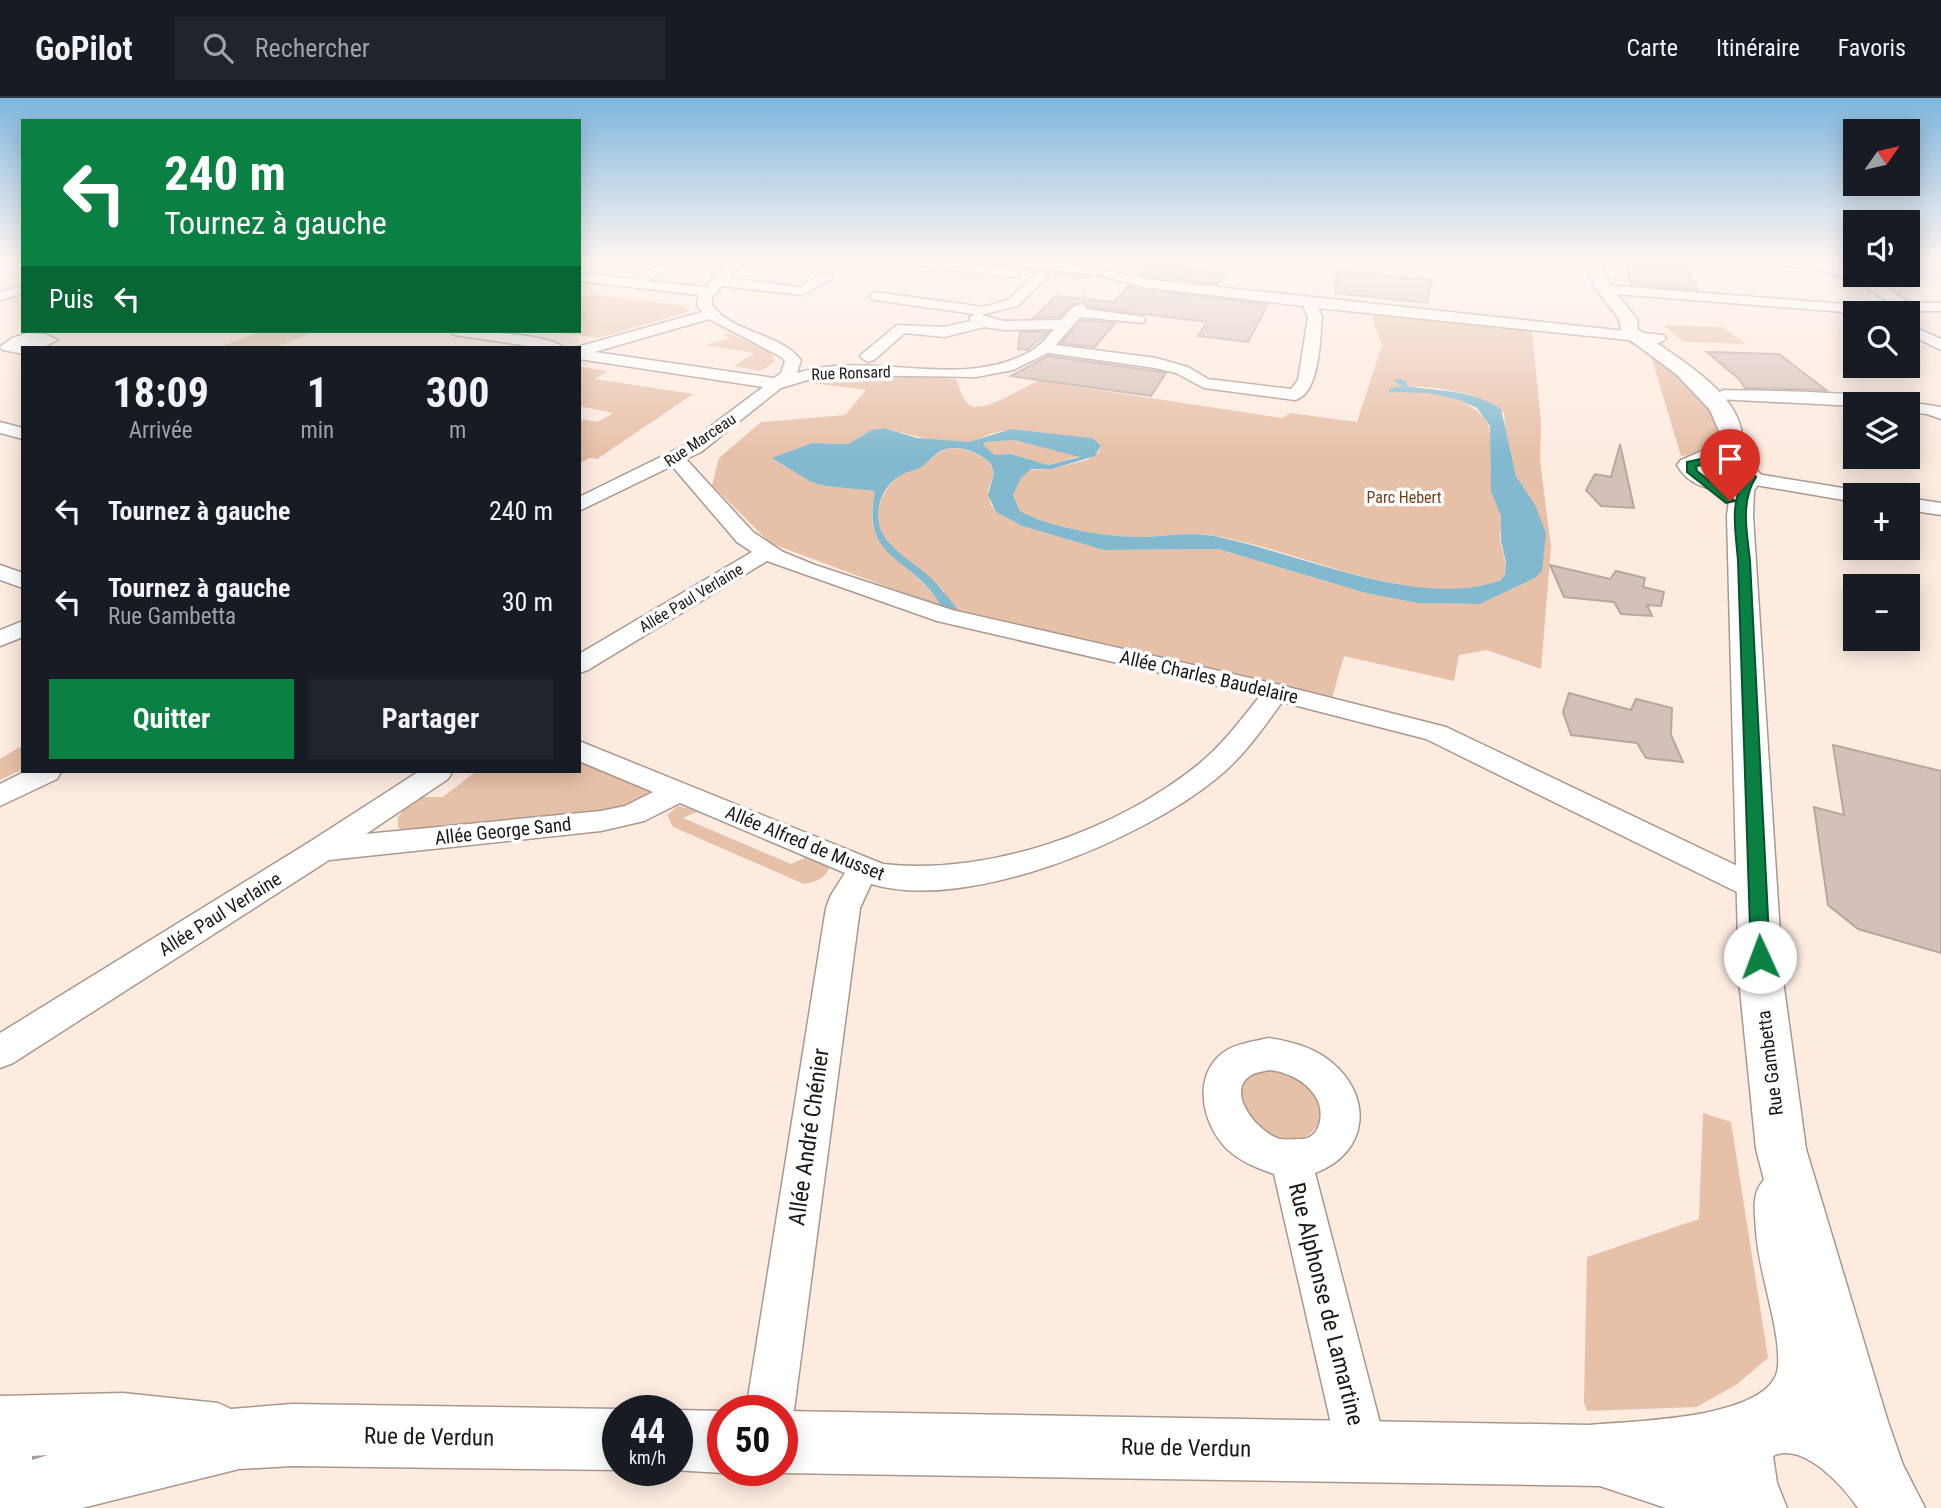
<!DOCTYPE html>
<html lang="fr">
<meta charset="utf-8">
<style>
:root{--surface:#171b24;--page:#20242c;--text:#f1f3f6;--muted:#9ea1a6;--line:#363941;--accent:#0b8043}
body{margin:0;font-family:"Roboto Condensed",sans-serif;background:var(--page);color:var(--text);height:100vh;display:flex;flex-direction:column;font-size:26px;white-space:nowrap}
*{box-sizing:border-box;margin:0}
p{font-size:23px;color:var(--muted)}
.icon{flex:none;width:38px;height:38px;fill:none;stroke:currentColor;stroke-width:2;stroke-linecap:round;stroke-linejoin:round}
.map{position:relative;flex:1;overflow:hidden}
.side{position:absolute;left:21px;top:248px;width:560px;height:427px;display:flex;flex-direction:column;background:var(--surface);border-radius:0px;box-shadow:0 4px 18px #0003}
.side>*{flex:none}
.banner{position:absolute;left:21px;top:21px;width:560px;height:214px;border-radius:0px;box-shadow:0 4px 18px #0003;background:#0b8043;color:#fff;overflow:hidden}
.needle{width:46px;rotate:56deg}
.tools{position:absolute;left:1843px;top:21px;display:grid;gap:14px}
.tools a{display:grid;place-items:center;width:77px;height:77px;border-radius:0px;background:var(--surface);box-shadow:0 4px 18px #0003;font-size:35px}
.speed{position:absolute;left:602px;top:1297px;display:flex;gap:14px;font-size:35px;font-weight:700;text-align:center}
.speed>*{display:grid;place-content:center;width:91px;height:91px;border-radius:50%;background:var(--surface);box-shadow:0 4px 18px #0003;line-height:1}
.speed small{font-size:18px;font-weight:400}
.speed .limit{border:10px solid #d22;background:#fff;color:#111}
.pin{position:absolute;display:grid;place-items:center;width:60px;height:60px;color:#fff;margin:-72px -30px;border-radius:50% 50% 50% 0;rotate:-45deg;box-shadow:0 0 7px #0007}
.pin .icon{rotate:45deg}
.me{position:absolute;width:77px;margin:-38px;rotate:358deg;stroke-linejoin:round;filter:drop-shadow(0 0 5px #0008)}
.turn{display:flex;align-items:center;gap:24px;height:147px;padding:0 28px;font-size:32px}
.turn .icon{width:91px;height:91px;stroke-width:2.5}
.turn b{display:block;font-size:49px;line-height:60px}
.then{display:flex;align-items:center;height:66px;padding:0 28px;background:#0003;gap:14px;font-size:26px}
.eta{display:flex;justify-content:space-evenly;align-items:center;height:119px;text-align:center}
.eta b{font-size:42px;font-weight:700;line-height:49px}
.primary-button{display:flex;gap:14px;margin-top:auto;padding:14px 28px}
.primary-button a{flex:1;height:80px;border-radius:0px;background:var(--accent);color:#fff;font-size:28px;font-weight:700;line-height:80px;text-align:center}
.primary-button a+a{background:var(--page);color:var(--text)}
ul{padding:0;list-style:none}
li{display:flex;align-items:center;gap:21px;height:91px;padding:0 28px}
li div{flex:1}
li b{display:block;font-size:26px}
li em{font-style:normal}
header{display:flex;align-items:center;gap:42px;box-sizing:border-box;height:98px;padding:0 35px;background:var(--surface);border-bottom:2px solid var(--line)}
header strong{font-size:33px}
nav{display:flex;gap:38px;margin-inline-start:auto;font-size:24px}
.search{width:490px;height:63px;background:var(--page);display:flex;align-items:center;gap:18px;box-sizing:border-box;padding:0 24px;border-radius:0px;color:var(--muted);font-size:26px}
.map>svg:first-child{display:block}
.green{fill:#e7c0a8;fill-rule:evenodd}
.water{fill:#82b9cf;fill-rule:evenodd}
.building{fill:#d4c0b9;stroke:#b9a69f;stroke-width:2}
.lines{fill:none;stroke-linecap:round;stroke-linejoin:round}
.minor-tunnel{stroke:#d1c1b7;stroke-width:14;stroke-dasharray:14 7;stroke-linecap:butt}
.minor-casing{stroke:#a9988e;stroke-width:3}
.major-casing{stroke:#a9988e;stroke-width:3}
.minor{fill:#fff;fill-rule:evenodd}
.major{fill:#fff;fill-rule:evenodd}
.route{fill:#0b8043;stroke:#07532c;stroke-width:2}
.labels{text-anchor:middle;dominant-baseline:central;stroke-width:7;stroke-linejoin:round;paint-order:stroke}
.far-street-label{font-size:16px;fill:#1f1915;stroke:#fff}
.far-park-label{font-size:16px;fill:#773e14;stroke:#fff}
.street-label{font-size:19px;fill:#1f1915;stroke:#fff}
.near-street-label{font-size:23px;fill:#1f1915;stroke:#fff}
</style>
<header>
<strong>GoPilot</strong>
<div class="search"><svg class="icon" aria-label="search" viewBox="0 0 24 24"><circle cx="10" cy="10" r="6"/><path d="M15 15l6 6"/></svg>Rechercher</div>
<nav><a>Carte</a><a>Itinéraire</a><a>Favoris</a></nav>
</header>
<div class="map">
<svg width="1941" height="1410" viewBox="0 0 1941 1410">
<rect width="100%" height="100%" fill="#fdebe0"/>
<g class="green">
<polygon points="919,161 977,161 1092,173 1100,177 1083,181"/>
<polygon points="592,196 685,208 689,214 597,240 546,233 579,233 579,202"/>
<path d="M 1375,215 L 1532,233 L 1541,325 L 1540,363 L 1551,449 L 1541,571 L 1487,552 L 1459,557 L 1454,583 L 1344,558 L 1332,600 L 933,506 L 770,445 L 712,387 L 719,360 L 761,324 L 845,317 L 866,292 L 804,284 L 911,278 L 956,281 C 959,288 962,300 968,306 C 982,318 1023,288 1039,283 L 1282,320 L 1290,315 L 1357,324 L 1382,247 L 1373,223 ZM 1403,281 L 1407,288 L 1437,290 L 1472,297 L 1504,315 C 1505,335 1508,361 1517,379 C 1531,407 1548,421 1543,455 C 1542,465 1542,472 1535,480 L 1480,506 L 1417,505 L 1366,495 L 1218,451 L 1104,452 L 1022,428 L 996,414 L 991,407 L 988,393 L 994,375 L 991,366 C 980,356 957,345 942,353 C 934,357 928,365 921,369 C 915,373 907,373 901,377 C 883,390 872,412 882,434 C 891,454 927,476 944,493 L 941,508 C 917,464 856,455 876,393 L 825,388 L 811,384 L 772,360 L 812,345 L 848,346 L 869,334 L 884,330 L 931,342 L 971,344 L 990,336 L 1011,331 L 1081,339 L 1100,345 L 1099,354 L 1087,362 L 1052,371 L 1028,372 L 1021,380 L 1013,397 L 1020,413 C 1050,430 1110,440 1145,439 C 1166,438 1188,434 1209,437 C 1296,449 1414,515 1501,482 C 1511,470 1502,455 1500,441 C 1500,434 1502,427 1501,420 C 1500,411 1493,403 1492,395 C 1489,380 1493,334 1488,326 C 1473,300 1431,290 1402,295 L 1400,287 L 1395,284 Z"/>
<polygon points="1663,227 1723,229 1746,246 1684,244"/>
<polygon points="262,233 316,233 274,250 217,250"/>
<polygon points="729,235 771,255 775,264 761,273 734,268 754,255 705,247 730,240 723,236"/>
<polygon points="1624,242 1644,247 1685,280 1677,280 1687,289 1696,289 1705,298 1726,345 1715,355 1681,358 1651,258"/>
<polygon points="579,269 608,273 595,281 693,296 597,361 589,360 579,366 579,321 598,324 613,315 579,308"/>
<polygon points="1014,342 1080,358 1048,367 1010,356 995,357 982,347 985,344"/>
<polygon points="23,647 23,671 0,682 0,661"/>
<polygon points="579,663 647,692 649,696 624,711 405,735 398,729 398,719 411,704 423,699 443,699 475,674 579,674"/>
<path d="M 678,708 L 699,713 L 683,720 L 791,766 L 807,759 L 830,768 C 826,781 815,784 804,786 L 673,729 L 667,717 Z"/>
<path d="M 1274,971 C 1282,974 1292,977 1300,981 C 1336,1003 1322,1050 1278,1043 C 1266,1041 1251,1026 1241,1019 L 1240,984 L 1249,976 Z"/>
<polygon points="1703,1015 1731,1024 1768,1260 1736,1287 1696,1309 1587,1313 1584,1304 1587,1159 1699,1121"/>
</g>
<path class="water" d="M 1401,281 L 1406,283 L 1407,288 C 1441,294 1471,291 1501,311 L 1516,378 L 1535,407 L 1546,435 L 1542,473 L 1535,480 L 1480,506 L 1417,505 L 1366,495 L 1218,451 L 1104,452 L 1022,428 L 996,414 L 988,397 L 994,375 L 991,366 C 980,355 957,345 941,353 C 933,357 928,365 920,370 C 916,372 910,373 905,375 C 884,385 874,407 880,429 C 886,450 915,465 930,479 C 940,489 949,500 958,512 L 941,508 C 914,458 860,464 875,393 L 825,388 L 811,384 L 772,360 L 812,345 L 848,346 L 872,332 L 884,330 L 917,340 L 969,344 L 1011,331 L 1092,340 L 1101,347 L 1095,358 L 1052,371 L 1031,371 L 1021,380 L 1013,397 L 1020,413 C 1050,430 1110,440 1145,439 C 1168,438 1191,434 1214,438 C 1297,454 1419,513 1501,482 L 1505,476 L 1506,464 L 1501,443 L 1501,418 L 1491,394 L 1490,328 L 1477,310 L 1459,302 L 1428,295 L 1389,294 L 1389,291 L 1401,288 L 1393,282 ZM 1014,342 L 1080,359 L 1048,367 L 1010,356 L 995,357 L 983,347 L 985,344 Z"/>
<g class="building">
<polygon points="1153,161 1186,161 1178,170 1226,175 1218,186 1138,177"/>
<polygon points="1624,161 1682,162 1698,192 1631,186"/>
<polygon points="1337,172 1432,182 1427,205 1335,195"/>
<polygon points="1129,188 1143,192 1268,206 1248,244 1198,238 1207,224 1089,209 1081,204 1070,208 1060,219 1034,220 1056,198 1114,204"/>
<polygon points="1081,222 1115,225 1095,249 1061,245"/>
<polygon points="1020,234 1048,234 1027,252 1018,251"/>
<polygon points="1707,254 1779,256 1826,292 1745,290 1739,281"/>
<polygon points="1048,258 1155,273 1166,275 1151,298 1011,278"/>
<polygon points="1620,346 1634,410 1601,408 1586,392 1595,376 1611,379"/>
<polygon points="1550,467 1610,481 1616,473 1645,480 1643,489 1664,494 1661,508 1647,507 1652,518 1621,516 1614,504 1564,499"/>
<polygon points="1569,595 1631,612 1636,601 1672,610 1671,637 1683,664 1646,660 1637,645 1571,637 1563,614"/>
<polygon points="1833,647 1941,673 1941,855 1858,831 1828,807 1814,709 1844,717"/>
</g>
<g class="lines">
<polyline class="minor-tunnel" points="1080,210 1090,201"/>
<g class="minor-casing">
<g id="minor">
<path d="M 672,161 L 688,161 L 648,183 L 705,189 L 732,161 L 745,161 L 729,180 L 800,189 L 822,175 L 832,175 L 832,181 L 802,197 L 722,188 L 712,199 L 712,207 C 733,236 779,234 801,262 L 797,275 C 872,251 960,294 1031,253 C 1040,248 1047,239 1054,231 L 1004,232 L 984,229 L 944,239 L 905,235 L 874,262 L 868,264 L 860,259 L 862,256 L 897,227 L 944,229 L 971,223 L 969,220 L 974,216 L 875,202 L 868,198 L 875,194 L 983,209 L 1008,202 L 1036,175 L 1041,174 L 1048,178 L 1018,208 L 981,217 L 1004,223 L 1061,222 C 1068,214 1074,204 1085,207 L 1087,211 L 1138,218 L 1143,219 L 1145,222 L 1143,225 L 1080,219 L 1056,247 L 1156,260 L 1188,269 L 1208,281 L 1291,291 L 1298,282 L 1308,219 L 1303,208 L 1143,189 L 1099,177 L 992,165 L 986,161 C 1040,161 1092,167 1144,181 L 1663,237 L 1666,240 L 1663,243 L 1658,245 L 1318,210 L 1322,219 C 1320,241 1320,296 1295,302 L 1204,290 L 1176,275 L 1155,270 L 1048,255 L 1013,272 L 976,279 L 841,277 L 811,281 L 781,290 L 701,354 L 686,361 L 753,434 L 783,454 L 815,467 L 952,512 L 1276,586 L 1446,629 L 1769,783 L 1774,791 L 1769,799 L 1758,803 L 1747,799 L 1426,641 L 1282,604 C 1263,631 1243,659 1217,680 C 1141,742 969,815 871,786 L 860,810 L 794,1312 L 787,1329 L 782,1331 L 782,1312 L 746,1312 L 826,810 L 831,797 L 845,775 L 680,705 L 644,723 L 601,733 L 329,762 L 13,965 L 0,970 L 0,935 L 311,743 L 418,674 L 452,674 L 448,681 L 366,736 L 601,713 L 625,708 L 653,694 L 579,663 L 579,643 L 883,766 C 989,778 1116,733 1199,666 C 1222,647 1241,622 1260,598 L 937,523 L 767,463 L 588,572 L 579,575 L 579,556 L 752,454 L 737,444 L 672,368 L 579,413 L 579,399 L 687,346 L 763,289 L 579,261 L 577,249 L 702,214 L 697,207 L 699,197 L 579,183 L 579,175 L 631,181 ZM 709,221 L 781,259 L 785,263 L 781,275 L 774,280 L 595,254 Z"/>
<polygon points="889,161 925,161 1013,171 1020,175 1013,179 895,165"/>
<polygon points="1740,161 1853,163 1853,169 1842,170 1876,183 1910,205 1941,205 1941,213 1844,214 1604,195 1597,191 1604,187 1844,206 1891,205 1866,189 1820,171 1746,165"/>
<polygon points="23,188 23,196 0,202 0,194"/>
<polygon points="1908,226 1941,241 1941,252 1908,236"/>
<path d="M 448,233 C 471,233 549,235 564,250 L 541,250 L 455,237 Z"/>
<polygon points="28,235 45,236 58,242 42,250 23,250 23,256 3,252 0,249 12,240"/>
<path d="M 1723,292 C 1749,293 1881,292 1894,306 L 1855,308 L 1717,301 L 1715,297 Z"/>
<polygon points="1908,304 1941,309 1941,321 1927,316 1908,314 1908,306 1901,306"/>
<polygon points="0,324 23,330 23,341 0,335"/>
<polygon points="1751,375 1855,392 1865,397 1855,397 1855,404 1744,385 1741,381 1744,377"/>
<polygon points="1908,400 1941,405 1941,417 1908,412"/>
<polygon points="0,467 23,475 23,490 0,482"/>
<polygon points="23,523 23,539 0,548 0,532"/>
<polygon points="24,674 61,674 57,681 0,708 0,686"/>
<path d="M 1269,940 C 1290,943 1313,949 1330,963 C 1374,998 1369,1055 1315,1075 L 1387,1352 L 1380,1370 L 1362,1377 L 1344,1370 L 1337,1352 L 1274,1076 C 1257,1070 1241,1064 1227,1051 C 1201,1025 1191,974 1227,952 C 1239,945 1256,943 1269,940 ZM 1269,972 C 1288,974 1309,984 1318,1003 C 1324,1017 1320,1040 1302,1041 C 1295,1041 1287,1042 1280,1041 C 1258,1035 1222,992 1253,976 C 1258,974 1264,973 1269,972 Z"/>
</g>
</g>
<g class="major-casing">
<g id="major">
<path d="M 1583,161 L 1599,161 L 1612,190 L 1637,221 L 1638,231 C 1673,260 1749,295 1742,350 L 1731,358 L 1754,369 L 1763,379 L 1754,393 L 1753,418 L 1783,882 L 1806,1051 L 1888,1324 L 1903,1367 L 1925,1410 L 1858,1410 C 1843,1388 1803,1343 1773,1358 L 1777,1385 L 1787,1410 L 1666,1410 L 1600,1388 L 782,1375 L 775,1372 L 782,1372 L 782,1313 L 1589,1327 C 1629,1323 1773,1322 1778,1269 C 1781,1230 1758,1175 1756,1132 C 1755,1114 1751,1095 1764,1082 L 1756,1051 L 1739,882 L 1727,418 L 1730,393 C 1708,392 1688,387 1677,367 L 1681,362 L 1719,346 L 1721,338 L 1710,312 L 1676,276 L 1622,236 L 1619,221 L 1596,191 ZM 1713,369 L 1737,379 L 1717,377 L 1703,370 Z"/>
<path d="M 123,1295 L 218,1305 L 231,1311 L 292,1306 L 618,1311 L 621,1312 L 618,1312 L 620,1372 L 292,1368 L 239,1371 L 82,1410 L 0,1410 L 0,1298 ZM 48,1357 L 32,1362 L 32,1358 Z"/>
<polygon points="677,1312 723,1313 723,1372 730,1372 723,1375 673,1372 677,1372"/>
</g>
</g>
<use href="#minor" class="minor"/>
<use href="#major" class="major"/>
</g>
<linearGradient id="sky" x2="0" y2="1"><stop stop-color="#7fb6de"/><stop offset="0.45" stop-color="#fef6f1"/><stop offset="1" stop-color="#fef6f1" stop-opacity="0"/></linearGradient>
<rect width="1941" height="358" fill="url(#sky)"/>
<path class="route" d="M 1705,360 L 1745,368 L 1756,379 C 1740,404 1747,434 1750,463 L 1770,859 L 1767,865 L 1760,867 L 1754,865 L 1751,859 L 1738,463 C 1736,435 1729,404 1745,380 C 1732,368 1713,364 1696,368 L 1697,373 L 1735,403 L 1726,405 L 1687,374 L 1687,364 Z"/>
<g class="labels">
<g class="far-street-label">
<text transform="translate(851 275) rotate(-2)">Rue Ronsard</text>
<text transform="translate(700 342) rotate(-34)">Rue Marceau</text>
<text transform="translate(691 500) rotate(-31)">Allée Paul Verlaine</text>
</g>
<g class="far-park-label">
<text x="1404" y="399">Parc Hebert</text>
</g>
<g class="street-label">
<text transform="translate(1209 579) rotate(13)">Allée Charles Baudelaire</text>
<text transform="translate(503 733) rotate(-6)">Allée George Sand</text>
<text transform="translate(805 745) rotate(22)">Allée Alfred de Musset</text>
<text transform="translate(220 816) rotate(-32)">Allée Paul Verlaine</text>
<text transform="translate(1770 965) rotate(-97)">Rue Gambetta</text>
</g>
<g class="near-street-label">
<text transform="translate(809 1039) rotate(-82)">Allée André Chénier</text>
<text transform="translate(1326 1206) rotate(76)">Rue Alphonse de Lamartine</text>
<text transform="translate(429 1339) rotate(1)">Rue de Verdun</text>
<text transform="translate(1186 1350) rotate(1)">Rue de Verdun</text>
</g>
</g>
</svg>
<div class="tools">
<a><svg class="needle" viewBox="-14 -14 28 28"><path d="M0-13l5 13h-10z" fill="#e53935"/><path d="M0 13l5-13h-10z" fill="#9ea1a6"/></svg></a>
<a><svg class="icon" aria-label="sound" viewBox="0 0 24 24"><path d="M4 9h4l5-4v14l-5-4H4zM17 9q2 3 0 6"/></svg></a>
<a><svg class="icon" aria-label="search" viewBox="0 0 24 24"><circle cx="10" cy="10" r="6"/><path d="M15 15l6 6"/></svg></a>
<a><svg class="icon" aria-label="layers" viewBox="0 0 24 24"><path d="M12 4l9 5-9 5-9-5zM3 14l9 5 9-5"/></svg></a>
<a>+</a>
<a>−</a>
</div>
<div class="speed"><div>44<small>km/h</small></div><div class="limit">50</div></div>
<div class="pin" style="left:1730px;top:403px;background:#d93025"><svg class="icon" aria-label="arrive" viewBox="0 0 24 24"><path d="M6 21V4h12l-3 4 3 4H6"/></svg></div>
<svg class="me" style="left:1760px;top:859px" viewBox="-20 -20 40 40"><circle r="19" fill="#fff"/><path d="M0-13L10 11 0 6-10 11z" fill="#0b8043"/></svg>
<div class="banner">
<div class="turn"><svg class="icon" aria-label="left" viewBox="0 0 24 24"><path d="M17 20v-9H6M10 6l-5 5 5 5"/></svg><div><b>240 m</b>Tournez à gauche</div></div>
<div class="then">Puis<svg class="icon" aria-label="left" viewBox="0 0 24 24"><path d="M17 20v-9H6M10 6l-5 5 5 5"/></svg></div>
</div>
<section class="side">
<div class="eta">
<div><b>18:09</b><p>Arrivée</p></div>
<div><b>1</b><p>min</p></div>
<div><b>300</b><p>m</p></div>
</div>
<ul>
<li><svg class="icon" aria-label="left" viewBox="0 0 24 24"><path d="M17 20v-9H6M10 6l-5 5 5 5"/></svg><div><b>Tournez à gauche</b></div><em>240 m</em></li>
<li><svg class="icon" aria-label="left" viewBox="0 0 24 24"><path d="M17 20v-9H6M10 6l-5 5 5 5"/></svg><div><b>Tournez à gauche</b><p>Rue Gambetta</p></div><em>30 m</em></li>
</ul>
<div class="primary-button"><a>Quitter</a><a>Partager</a></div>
</section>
</div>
